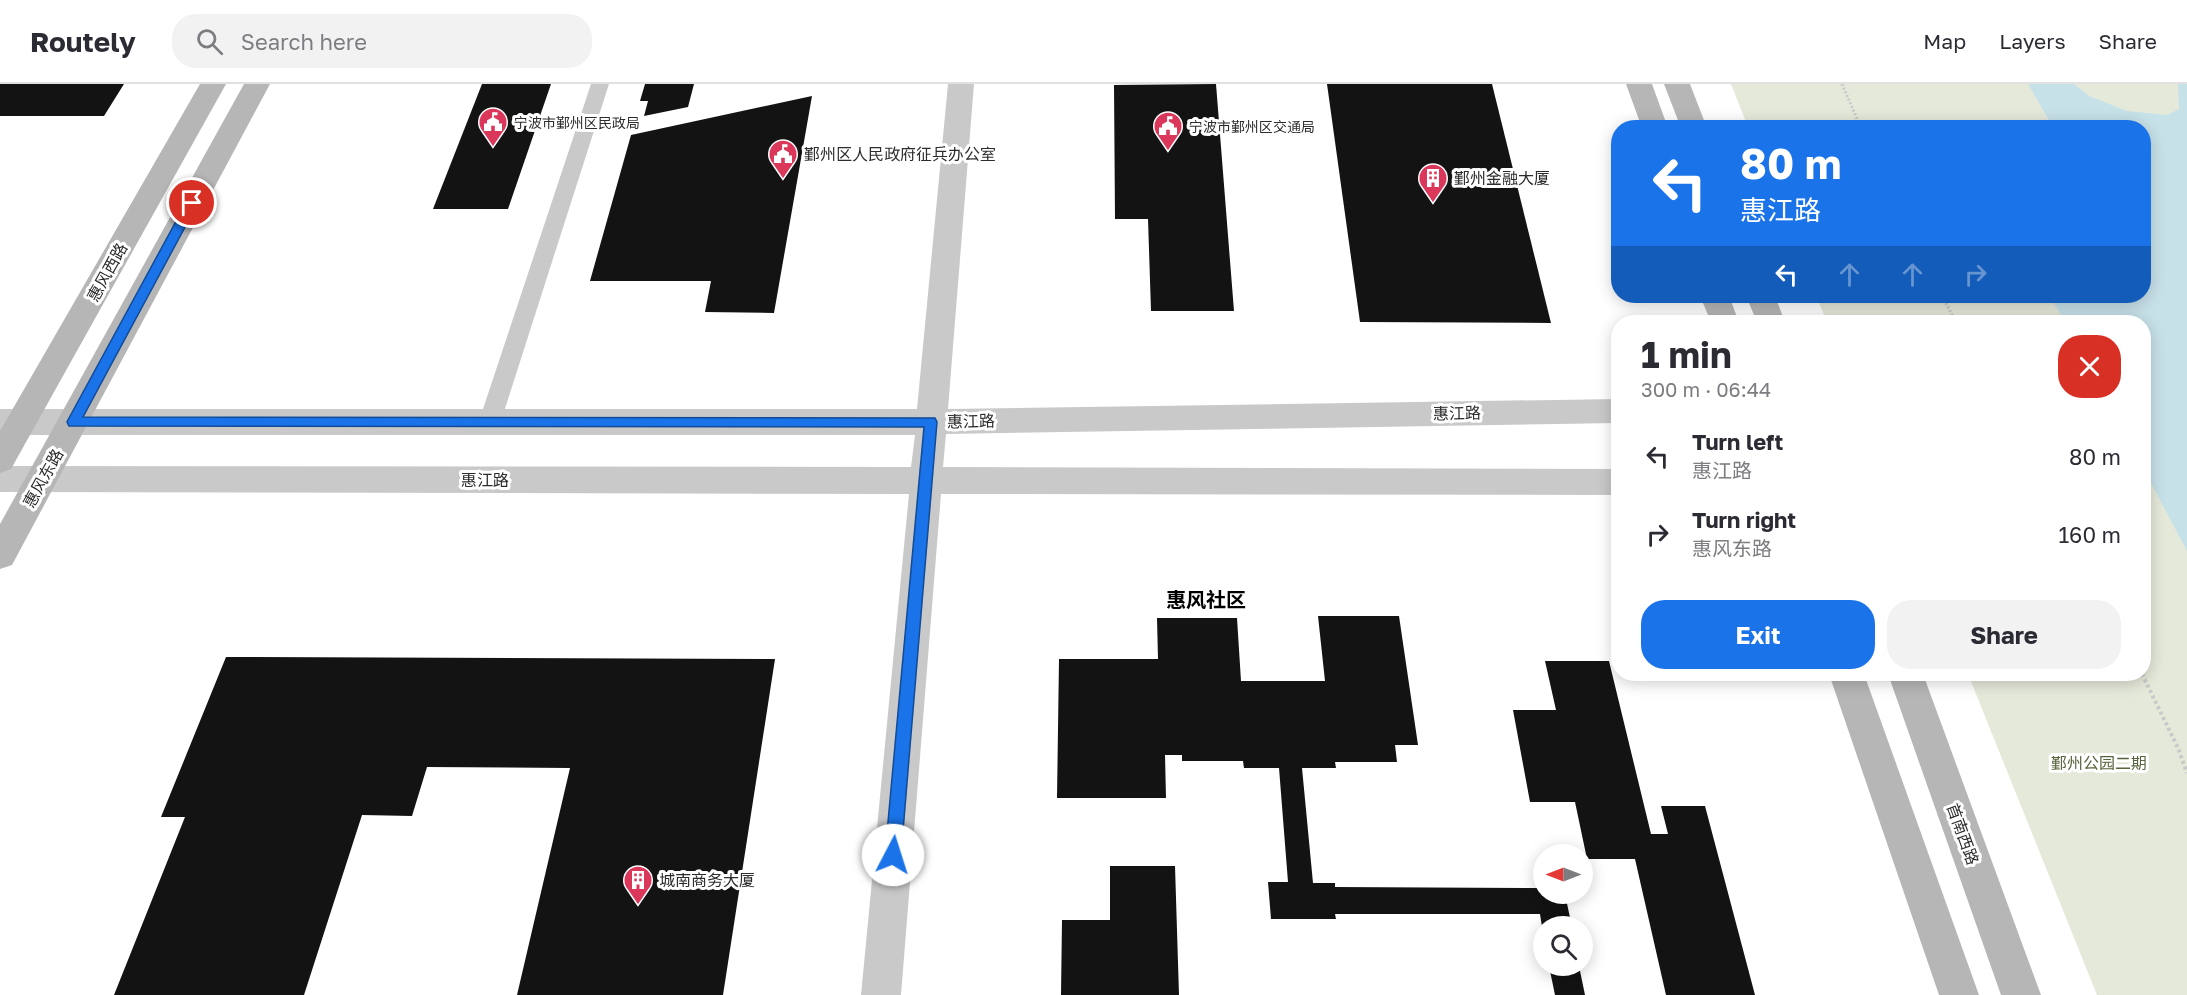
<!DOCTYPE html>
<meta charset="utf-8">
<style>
:root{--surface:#fff;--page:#f2f2f3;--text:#2b2b33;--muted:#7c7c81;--line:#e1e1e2;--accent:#1a73e8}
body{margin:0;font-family:"Golos Text","Noto Sans SC",sans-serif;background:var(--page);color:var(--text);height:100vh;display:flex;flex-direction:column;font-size:22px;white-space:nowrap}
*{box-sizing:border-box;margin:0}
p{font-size:20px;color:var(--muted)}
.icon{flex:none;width:33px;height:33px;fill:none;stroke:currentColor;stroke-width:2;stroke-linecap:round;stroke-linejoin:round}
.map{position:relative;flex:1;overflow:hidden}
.sheet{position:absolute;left:1611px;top:231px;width:540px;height:366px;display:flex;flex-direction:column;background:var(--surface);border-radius:24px;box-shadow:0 3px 15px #0003}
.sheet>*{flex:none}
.banner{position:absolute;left:1611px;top:36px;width:540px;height:183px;border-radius:24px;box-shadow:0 3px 15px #0003;background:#1a73e8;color:#fff;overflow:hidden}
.needle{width:39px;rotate:270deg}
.tools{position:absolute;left:1533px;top:760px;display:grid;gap:12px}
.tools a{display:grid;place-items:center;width:60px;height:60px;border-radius:50%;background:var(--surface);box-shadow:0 3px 15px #0003;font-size:30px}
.pin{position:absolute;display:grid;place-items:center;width:51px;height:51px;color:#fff;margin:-26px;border:3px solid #fff;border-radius:50%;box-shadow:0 2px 6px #0007}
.me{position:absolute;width:66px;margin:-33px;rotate:5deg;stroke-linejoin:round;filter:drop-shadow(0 0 4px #0008)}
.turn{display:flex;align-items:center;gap:21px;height:126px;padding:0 30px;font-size:27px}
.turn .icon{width:78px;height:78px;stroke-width:2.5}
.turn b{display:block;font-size:42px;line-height:51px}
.lanes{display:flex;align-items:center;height:57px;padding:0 30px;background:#0003;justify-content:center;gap:30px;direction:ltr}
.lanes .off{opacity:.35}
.round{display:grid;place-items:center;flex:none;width:63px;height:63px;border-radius:24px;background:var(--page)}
.summary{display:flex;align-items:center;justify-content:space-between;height:102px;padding:0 30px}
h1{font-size:36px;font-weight:700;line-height:45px}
.cta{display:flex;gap:12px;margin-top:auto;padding:12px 30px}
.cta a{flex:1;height:69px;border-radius:24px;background:var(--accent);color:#fff;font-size:24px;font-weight:700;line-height:69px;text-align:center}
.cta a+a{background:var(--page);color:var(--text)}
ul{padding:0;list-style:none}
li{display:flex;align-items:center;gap:18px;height:78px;padding:0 30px}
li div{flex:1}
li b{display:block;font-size:22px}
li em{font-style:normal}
header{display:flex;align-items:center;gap:36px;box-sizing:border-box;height:84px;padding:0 30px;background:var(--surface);border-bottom:2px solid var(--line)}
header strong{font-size:28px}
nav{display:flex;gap:33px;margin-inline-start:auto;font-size:21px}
.search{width:420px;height:54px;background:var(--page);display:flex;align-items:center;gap:15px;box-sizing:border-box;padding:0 21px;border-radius:24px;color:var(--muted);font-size:22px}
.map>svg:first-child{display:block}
.green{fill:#e5e9da}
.water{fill:#c7e1e9}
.building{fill:#131313}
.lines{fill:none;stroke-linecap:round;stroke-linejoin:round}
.path-far1{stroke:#c9c9c9;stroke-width:3;stroke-dasharray:2 2;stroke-linecap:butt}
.path{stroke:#c9c9c9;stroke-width:4;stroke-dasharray:3 3;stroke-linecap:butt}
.lane{fill:#c9c9c9;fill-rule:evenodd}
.street{fill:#c9c9c9;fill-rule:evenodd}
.secondary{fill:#b6b6b6;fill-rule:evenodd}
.route{fill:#1a73e8;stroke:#114b97;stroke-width:1.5}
.labels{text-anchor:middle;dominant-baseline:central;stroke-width:6;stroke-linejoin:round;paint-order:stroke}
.far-poi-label{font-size:14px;fill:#2c2c2c;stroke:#fff;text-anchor:start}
.poi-label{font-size:16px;fill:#2c2c2c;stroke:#fff;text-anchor:start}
.street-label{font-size:16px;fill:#2c2c2c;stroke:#fff}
.park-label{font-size:16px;fill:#56653d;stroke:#fff}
.quarter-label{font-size:20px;font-weight:bold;fill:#000;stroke:#fff}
</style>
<header>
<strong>Routely</strong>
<div class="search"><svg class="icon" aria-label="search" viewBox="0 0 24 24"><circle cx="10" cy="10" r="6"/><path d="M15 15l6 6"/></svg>Search here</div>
<nav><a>Map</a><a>Layers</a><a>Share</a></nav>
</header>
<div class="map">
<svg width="2187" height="911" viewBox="0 0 2187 911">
<rect width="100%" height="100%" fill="#fff"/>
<polygon class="green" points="1731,0 2187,0 2187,911 2097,911 1968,590 2144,590 2144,238 1827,238 1816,212 2144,212 2144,44 1748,43"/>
<polygon class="water" points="2028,0 2074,0 2089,12 2127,27 2167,31 2179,25 2178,0 2187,0 2187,467 2144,386 2144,238 2065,238 2050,212 2144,212 2144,44 2021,43 2018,39 2050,38"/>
<g class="building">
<polygon points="0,0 124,0 104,32 0,32"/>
<polygon points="482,0 551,0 508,125 433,125"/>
<polygon points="645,0 694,0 688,23 644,32 648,17 640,17"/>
<polygon points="1216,0 1234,227 1151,227 1148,135 1115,135 1114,1"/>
<polygon points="1327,0 1492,0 1551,239 1360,238"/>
<polygon points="812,12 774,229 705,228 711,197 590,197 631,51"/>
<polygon points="1318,532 1399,532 1418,661 1395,661 1397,678 1335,678 1336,684 1302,684 1313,799 1335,799 1335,803 1544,804 1544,810 1565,810 1572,843 1542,843 1540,830 1335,830 1336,835 1271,835 1268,798 1288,798 1279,684 1244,684 1243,677 1182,677 1182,671 1165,671 1166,714 1057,714 1059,575 1158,575 1157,534 1237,534 1241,597 1325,597"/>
<polygon points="226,573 775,575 723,911 517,911 570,684 427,683 412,732 362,731 304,911 114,911 185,733 161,733"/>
<polygon points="1545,577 1609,577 1651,750 1668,750 1661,722 1705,722 1755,911 1666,911 1635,775 1587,775 1575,718 1530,718 1513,626 1556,626"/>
<polygon points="1110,782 1175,782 1179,911 1061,911 1062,836 1110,836"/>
<polygon points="1549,882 1579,882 1585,911 1555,911"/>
</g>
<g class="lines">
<g class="path-far1">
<polyline points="1842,0 1861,44"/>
<polyline points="1942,212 1956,238"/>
</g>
<polyline class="path" points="2142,590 2178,664 2187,689"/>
<polygon class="lane" points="591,0 609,0 501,337 497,343 490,346 483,343 479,337"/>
<polygon class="street" points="948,0 974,0 948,325 1618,315 1618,339 946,350 943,383 1618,385 1618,411 941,410 901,911 861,911 909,410 0,408 0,382 911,383 915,351 0,351 0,325 917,325"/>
<g class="secondary">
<polygon points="200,0 226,0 11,385 0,389 0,347"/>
<polygon points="244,0 270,0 12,481 0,485 0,440"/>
<polygon points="1626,0 1652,0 1668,44 1642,44"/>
<polygon points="1664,0 1690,0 1707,44 1681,44"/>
<polygon points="1700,212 1729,212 1739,238 1711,238"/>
<polygon points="1746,212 1775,212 1785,238 1757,238"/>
<polygon points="1829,590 1864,590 1979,911 1939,911"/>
<polygon points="1888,590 1923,590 2041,911 2001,911"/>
</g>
</g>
<polygon class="route" points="192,115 198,119 83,333 935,334 937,338 901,771 899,776 893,778 887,776 885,771 924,343 69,342 67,338 69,334 186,119"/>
<defs>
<g id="civic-pin" transform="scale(1.5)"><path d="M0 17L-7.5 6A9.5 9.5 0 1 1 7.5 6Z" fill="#db375b" stroke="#fff"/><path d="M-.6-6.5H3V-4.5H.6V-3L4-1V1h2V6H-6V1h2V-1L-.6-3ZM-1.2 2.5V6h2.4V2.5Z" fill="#fff"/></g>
<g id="building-pin" transform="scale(1.5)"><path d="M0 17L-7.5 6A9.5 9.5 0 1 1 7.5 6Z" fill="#db375b" stroke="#fff"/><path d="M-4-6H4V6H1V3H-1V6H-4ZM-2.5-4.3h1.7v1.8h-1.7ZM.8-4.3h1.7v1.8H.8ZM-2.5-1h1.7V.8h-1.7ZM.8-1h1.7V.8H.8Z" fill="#fff"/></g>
</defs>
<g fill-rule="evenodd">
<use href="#civic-pin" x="493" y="38"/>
<use href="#civic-pin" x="1168" y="42"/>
<use href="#civic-pin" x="783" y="70"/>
<use href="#building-pin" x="1433" y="94"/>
<use href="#building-pin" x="638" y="796"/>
</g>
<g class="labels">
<g class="far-poi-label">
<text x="514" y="38">宁波市鄞州区民政局</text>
<text x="1189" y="42">宁波市鄞州区交通局</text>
</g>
<g class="poi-label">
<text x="804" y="70">鄞州区人民政府征兵办公室</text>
<text x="1454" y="94">鄞州金融大厦</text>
<text x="659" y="796">城南商务大厦</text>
</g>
<g class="street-label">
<text transform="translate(107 188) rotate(-61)">惠风西路</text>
<text transform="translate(1457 329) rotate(-1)">惠江路</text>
<text transform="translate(971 337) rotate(-1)">惠江路</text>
<text transform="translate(43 394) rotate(-61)">惠风东路</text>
<text x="485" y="396">惠江路</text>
<text transform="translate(1963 750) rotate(70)">首南西路</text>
</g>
<g class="park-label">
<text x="2099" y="679">鄞州公园二期</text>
</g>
<g class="quarter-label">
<text x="1206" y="515">惠风社区</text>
</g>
</g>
</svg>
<div class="tools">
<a><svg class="needle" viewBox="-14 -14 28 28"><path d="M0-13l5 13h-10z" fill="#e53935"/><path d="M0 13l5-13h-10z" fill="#7c7c81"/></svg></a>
<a><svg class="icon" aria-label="search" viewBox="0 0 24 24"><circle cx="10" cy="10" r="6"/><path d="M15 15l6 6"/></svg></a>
</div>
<div class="pin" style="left:192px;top:119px;background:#d93025"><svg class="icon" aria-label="arrive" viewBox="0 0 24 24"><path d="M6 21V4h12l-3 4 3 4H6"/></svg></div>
<svg class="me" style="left:893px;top:771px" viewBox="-20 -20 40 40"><circle r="19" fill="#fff"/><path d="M0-13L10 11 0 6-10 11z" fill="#1a73e8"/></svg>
<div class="banner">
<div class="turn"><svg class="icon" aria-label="left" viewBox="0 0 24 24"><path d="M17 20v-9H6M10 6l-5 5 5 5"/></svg><div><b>80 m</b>惠江路</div></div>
<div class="lanes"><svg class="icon" aria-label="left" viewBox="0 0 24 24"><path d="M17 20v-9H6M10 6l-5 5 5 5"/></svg><svg class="icon off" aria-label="ahead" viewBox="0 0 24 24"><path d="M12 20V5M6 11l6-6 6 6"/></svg><svg class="icon off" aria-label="ahead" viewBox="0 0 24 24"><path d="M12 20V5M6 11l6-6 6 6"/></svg><svg class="icon off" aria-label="right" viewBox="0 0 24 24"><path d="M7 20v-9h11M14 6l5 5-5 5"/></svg></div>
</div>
<section class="sheet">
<div class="summary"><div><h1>1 min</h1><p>300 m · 06:44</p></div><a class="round" style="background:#d93025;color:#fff"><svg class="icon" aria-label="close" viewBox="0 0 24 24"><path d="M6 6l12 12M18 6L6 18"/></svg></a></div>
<ul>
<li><svg class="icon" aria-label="left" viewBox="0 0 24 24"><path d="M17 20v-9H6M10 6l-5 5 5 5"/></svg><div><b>Turn left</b><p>惠江路</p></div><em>80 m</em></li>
<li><svg class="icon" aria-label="right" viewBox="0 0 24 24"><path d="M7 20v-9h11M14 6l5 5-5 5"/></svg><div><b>Turn right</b><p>惠风东路</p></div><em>160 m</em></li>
</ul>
<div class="cta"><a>Exit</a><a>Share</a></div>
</section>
</div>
